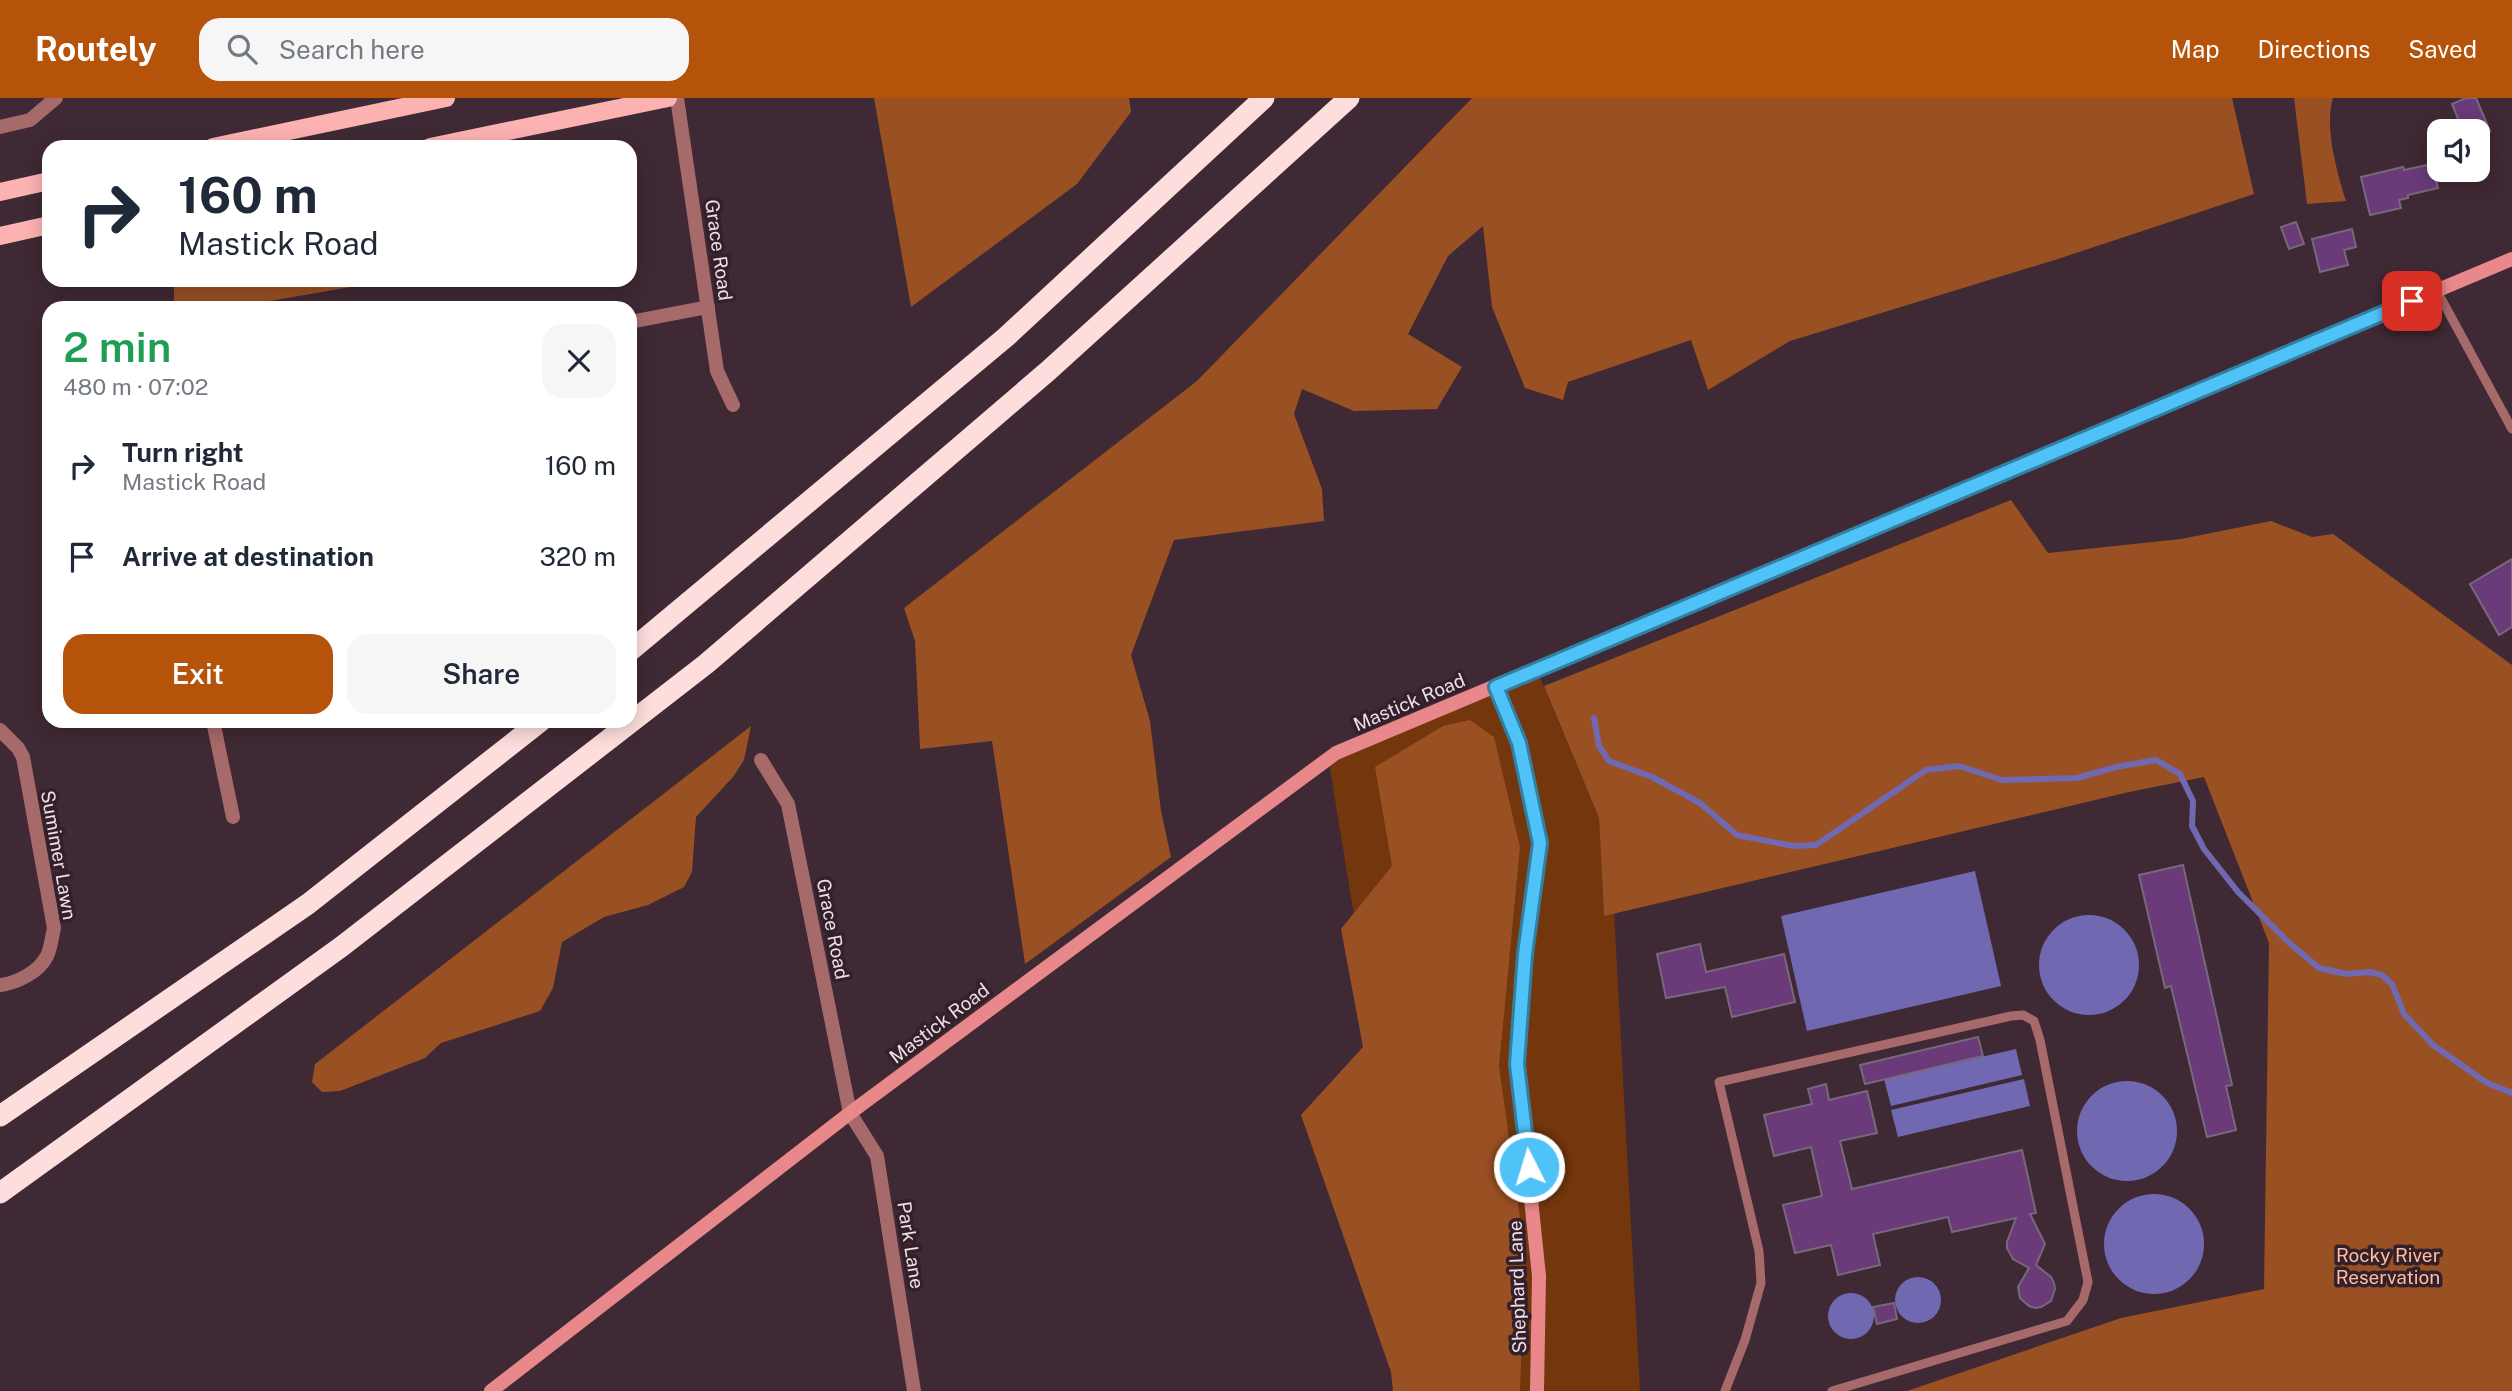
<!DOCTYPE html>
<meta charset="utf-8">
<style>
:root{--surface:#fff;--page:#f6f6f7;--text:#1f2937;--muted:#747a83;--accent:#b45309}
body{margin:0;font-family:"Public Sans",sans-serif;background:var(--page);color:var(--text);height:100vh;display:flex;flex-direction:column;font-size:26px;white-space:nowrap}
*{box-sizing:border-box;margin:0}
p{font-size:23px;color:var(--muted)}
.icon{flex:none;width:38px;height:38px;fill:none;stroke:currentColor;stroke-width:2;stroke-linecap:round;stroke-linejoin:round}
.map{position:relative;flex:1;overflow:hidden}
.side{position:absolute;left:42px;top:203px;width:595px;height:427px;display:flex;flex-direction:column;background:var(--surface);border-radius:21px;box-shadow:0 4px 18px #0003}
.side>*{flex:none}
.banner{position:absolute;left:42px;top:42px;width:595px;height:147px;border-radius:21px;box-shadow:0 4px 18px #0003;background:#fff;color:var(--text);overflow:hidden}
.fabs{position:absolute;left:2427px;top:21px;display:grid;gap:14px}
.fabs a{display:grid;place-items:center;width:63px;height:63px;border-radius:14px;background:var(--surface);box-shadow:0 4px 18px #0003;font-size:35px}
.pin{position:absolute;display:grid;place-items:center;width:60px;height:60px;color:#fff;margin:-30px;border-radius:14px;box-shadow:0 4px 10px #0006}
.me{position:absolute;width:77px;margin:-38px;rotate:355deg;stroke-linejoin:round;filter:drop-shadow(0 0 5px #0008)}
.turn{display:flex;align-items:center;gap:24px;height:147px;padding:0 21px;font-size:32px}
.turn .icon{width:91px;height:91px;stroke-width:2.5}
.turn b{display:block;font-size:49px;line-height:60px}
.round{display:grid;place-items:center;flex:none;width:74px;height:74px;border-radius:21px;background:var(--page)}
.headline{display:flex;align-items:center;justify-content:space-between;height:119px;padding:0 21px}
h1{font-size:42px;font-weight:600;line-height:52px;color:#1e9e55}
.primary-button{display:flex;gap:14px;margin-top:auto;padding:14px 21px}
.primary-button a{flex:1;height:80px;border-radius:21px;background:var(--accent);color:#fff;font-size:28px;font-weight:600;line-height:80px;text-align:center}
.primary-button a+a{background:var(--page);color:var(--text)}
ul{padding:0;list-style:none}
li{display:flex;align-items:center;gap:21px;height:91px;padding:0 21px}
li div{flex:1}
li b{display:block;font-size:26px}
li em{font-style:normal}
header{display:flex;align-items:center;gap:42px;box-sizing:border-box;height:98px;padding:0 35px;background:var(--accent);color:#fff}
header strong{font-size:33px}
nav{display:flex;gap:38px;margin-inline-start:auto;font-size:24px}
.search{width:490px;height:63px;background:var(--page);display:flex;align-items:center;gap:18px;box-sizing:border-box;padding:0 24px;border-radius:21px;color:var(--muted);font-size:26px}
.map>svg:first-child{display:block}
.green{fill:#73360d}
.forest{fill:#995023}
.water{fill:#7168b2}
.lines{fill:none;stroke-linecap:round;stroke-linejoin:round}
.stream{stroke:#7168b2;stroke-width:6}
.building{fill:#6a3a79;stroke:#77687c;stroke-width:2}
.lane{stroke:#a66a6a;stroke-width:9}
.street{stroke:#a66a6a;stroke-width:14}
.secondary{stroke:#e8888a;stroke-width:14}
.primary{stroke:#fdb2b2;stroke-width:18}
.highway{stroke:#fddedd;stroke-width:21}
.route-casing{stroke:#337fa1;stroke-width:18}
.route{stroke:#4fc3f7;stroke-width:12}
.labels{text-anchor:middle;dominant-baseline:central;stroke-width:7;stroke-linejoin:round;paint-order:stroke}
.street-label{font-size:19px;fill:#eddfe5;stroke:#34202a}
.park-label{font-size:19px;fill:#fdbf9d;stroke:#34202a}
</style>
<header>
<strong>Routely</strong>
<div class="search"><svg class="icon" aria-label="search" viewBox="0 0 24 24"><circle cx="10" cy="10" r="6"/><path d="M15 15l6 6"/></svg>Search here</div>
<nav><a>Map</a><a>Directions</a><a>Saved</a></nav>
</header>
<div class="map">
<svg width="2512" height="1293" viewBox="0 0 2512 1293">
<rect width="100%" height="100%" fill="#3f2934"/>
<polygon class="green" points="1539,577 1599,720 1604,817 1614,814 1640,1293 1432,1293 1329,665"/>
<g class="forest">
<polygon points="874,0 1129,0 1131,14 1077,86 911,209"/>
<polygon points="1472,0 2232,0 2254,96 2058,161 1790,243 1708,292 1691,242 1568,284 1563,302 1525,290 1492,209 1483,128 1448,158 1408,236 1462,269 1437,311 1354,313 1302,291 1294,316 1322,391 1324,423 1174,442 1131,557 1150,623 1161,713 1171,759 1025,866 992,643 920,651 915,543 904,510 1197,283"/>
<path d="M 2294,0 L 2333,0 C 2324,29 2337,74 2346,103 L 2307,106 Z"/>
<polygon points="174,182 391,182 229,210 174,210"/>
<polygon points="2011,402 2048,455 2181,441 2271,423 2312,439 2333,436 2512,567 2512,1293 1907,1293 2121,1220 2264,1191 2269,845 2204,679 2129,694 1604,818 1599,720 1544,588"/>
<polygon points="1470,622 1494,639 1520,749 1499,968 1525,1156 1520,1293 1393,1293 1391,1274 1301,1017 1363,949 1341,831 1392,768 1375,669 1443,628"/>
<polygon points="751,628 744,662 733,679 696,719 692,774 684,789 648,807 604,819 562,844 553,890 540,913 441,945 425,960 340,993 322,994 312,984 315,966"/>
</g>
<g class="water">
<polygon points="1975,773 2001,888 1807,933 1781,818"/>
<circle cx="2089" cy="867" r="50"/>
<polygon points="2016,951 2022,977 1891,1008 1884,981"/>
<polygon points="2024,981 2030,1008 1898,1039 1891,1012"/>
<circle cx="2127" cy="1033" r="50"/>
<circle cx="2154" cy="1146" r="50"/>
<circle cx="1918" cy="1202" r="23"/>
<circle cx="1851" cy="1218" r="23"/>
</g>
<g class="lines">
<polyline class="stream" points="1594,620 1599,648 1609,663 1652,679 1700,705 1737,737 1793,748 1816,747 1926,672 1959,668 2002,682 2077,680 2116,669 2156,662 2180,676 2193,703 2192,728 2204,751 2238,794 2287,843 2319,870 2347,876 2369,874 2382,877 2392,886 2404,916 2433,947 2487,985 2512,995"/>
</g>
<g class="building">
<polygon points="2466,0 2476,0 2490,33 2463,33 2452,6"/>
<polygon points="2432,66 2438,90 2408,97 2408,100 2399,102 2401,110 2370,117 2361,79 2403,69 2404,72"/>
<polygon points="2296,124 2304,146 2289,151 2281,129"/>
<polygon points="2352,131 2356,149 2344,152 2348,167 2320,174 2312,141"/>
<polygon points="2512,461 2512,529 2499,537 2470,486"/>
<polygon points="2183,767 2232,987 2226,988 2236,1032 2207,1039 2171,888 2165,890 2139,777"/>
<polygon points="1700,846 1706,874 1784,856 1795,904 1732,919 1725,889 1666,900 1657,856"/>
<polygon points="1978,939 1983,958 1865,986 1860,967"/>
<polygon points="1826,986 1829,1002 1867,993 1877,1035 1840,1043 1852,1091 2022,1052 2036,1115 2030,1116 2045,1146 2036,1167 2051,1179 2054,1185 2055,1191 2051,1203 2041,1209 2035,1210 2029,1208 2020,1200 2018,1189 2029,1170 2013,1161 2007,1150 2007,1144 2016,1120 1952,1134 1948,1119 1873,1136 1880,1167 1838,1177 1831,1147 1795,1155 1783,1107 1822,1098 1811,1049 1774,1058 1764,1017 1812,1006 1808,991"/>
<polygon points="1894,1205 1897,1221 1877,1226 1873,1209"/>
</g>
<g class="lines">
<g class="lane">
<polyline points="2437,193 2512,331"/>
<polyline points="1725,1293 1745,1242 1761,1185 1759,1153 1719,984 2011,918 2023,917 2034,923 2040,942 2088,1184 2083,1202 2067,1223 1832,1293"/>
</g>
<g class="street">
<polyline points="677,0 717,273 733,307"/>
<polyline points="0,29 30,22 56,0"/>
<polyline points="630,224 708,209"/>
<polyline points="213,623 233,719"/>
<path d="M 0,632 L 18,650 L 23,659 L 54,830 C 52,838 51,850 47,858 C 39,874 17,885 0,887"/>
<polyline points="761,662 788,706 850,1015 877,1058 914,1293"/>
</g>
<g class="secondary">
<polyline points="1496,589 1519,645 1540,745 1525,856 1517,966 1539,1178 1537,1293"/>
<polyline points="491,1293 850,1015 1336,655 2512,161"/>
</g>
<g class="primary">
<polyline points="213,49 446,0"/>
<polyline points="430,49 668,0"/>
<polyline points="0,94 49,83"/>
<polyline points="0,138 49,127"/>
</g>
<g class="highway">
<polyline points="630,553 1006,239 1264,0"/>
<polyline points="0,1018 308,806 541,623"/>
<polyline points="0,1095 341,849 706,566 1048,273 1349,0"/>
</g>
</g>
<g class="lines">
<g class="route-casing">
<polyline id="route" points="1529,1069 1517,966 1525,856 1540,745 1519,645 1496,589 2412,203"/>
</g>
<use href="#route" class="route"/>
</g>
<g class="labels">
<g class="street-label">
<text transform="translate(719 152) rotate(82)">Grace Road</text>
<text transform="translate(1409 604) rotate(-23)">Mastick Road</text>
<text transform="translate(59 757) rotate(80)">Sumimer Lawn</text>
<text transform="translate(833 831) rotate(79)">Grace Road</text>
<text transform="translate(939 925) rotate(-37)">Mastick Road</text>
<text transform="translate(911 1147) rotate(81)">Park Lane</text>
<text transform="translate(1517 1189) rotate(-92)">Shephard Lane</text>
</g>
<g class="park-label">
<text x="2388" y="1157">Rocky River<tspan x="2388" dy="22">Reservation</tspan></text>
</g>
</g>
</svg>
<div class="fabs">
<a><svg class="icon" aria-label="sound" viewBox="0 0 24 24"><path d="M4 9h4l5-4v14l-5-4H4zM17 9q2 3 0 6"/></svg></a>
</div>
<div class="pin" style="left:2412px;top:203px;background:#d93025"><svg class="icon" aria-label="arrive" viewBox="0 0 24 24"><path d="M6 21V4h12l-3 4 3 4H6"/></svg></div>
<svg class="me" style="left:1529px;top:1069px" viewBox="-20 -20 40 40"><circle r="17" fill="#4fc3f7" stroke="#fff" stroke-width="3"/><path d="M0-11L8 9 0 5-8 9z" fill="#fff"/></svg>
<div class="banner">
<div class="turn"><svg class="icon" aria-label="right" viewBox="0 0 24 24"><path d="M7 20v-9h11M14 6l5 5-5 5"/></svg><div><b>160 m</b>Mastick Road</div></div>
</div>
<section class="side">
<div class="headline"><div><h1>2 min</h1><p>480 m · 07:02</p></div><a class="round"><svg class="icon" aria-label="close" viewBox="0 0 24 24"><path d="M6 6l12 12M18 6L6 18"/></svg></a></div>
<ul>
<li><svg class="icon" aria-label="right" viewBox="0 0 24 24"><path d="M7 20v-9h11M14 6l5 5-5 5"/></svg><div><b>Turn right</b><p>Mastick Road</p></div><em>160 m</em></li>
<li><svg class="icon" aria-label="arrive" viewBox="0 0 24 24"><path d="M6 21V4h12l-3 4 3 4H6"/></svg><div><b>Arrive at destination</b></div><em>320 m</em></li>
</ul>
<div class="primary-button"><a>Exit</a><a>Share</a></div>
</section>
</div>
